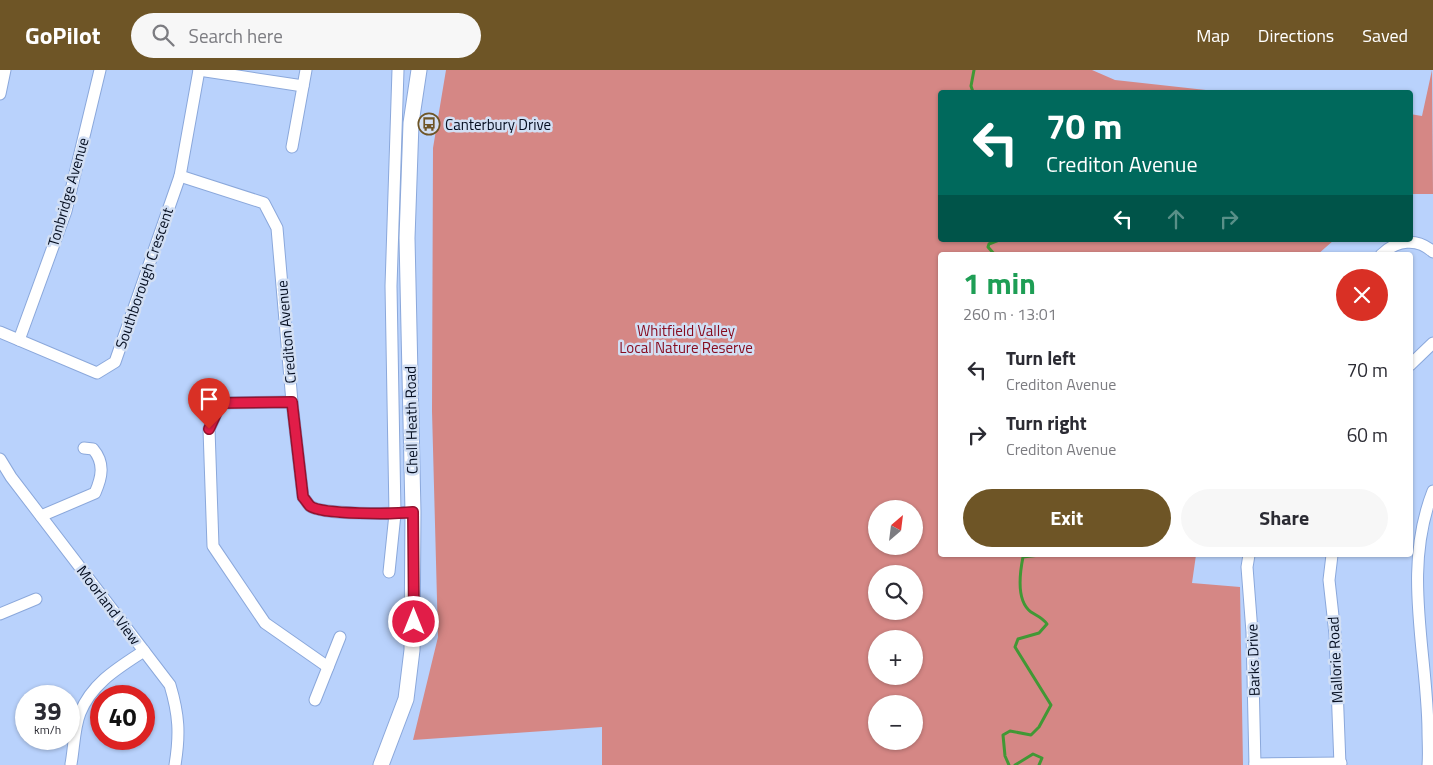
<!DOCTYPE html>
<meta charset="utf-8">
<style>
:root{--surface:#fff;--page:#f7f7f7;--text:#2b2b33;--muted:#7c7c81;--accent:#6e5526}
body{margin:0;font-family:"Titillium Web",sans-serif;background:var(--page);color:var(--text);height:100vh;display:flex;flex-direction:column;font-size:19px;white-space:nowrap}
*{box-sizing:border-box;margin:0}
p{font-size:16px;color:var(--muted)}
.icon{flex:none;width:28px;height:28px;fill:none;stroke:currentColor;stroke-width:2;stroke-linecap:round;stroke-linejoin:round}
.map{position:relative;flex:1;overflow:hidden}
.details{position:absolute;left:938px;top:182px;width:475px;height:305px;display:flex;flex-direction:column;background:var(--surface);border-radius:5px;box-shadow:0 1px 4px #0004}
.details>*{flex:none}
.hud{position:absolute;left:938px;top:20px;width:475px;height:152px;border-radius:5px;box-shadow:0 1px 4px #0004;background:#00695c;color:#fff;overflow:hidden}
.needle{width:32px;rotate:28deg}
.buttons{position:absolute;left:868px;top:430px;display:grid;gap:10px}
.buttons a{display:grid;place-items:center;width:55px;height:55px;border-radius:50%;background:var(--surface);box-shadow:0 1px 4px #0004;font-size:25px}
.speed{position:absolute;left:15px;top:615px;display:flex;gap:10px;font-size:25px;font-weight:700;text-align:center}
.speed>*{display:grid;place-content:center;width:65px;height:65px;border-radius:50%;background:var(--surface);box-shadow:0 1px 4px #0004;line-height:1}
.speed small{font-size:12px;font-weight:400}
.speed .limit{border:8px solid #d22;background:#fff;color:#111}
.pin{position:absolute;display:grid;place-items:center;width:42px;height:42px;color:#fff;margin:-51px -21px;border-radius:50% 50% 50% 0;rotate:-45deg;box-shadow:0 0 5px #0007}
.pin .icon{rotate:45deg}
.me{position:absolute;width:55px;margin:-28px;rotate:0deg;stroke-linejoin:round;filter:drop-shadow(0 0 4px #0008)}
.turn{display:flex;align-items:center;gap:18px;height:105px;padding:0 25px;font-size:22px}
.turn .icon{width:65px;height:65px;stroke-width:2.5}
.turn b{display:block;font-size:35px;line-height:42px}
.lanes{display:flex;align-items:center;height:48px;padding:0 25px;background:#0003;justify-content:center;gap:25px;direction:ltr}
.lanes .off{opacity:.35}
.round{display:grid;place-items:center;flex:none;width:52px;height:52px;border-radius:26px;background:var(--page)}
.head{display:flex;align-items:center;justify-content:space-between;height:85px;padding:0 25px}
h1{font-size:30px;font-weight:700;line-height:38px;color:#1e9e55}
.action{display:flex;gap:10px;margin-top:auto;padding:10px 25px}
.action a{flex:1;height:58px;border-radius:30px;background:var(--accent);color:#fff;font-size:20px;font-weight:700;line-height:58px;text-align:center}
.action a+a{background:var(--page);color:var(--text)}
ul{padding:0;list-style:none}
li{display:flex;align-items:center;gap:15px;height:65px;padding:0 25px}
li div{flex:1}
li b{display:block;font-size:19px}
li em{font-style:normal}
header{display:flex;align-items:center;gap:30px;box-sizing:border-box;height:70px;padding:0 25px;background:var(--accent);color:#fff}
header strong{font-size:24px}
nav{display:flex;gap:28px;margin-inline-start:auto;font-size:18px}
.search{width:350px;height:45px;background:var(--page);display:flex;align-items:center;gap:12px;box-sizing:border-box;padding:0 18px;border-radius:28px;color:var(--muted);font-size:19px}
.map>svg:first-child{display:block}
.green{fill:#d58785;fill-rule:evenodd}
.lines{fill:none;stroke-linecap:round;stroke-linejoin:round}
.stream{stroke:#419835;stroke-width:3}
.street-casing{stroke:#8ba8db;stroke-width:13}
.secondary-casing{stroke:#8ba8db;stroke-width:17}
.street{stroke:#fff;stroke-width:11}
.secondary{stroke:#fff;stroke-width:15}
.route-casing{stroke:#92132f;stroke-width:12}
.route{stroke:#e11d48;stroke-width:9}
.labels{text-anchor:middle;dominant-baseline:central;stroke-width:5;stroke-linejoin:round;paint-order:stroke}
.poi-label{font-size:15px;fill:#050e20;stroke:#d2dff4;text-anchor:start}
.street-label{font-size:15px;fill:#050e20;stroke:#d2dff4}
.park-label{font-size:15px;fill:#860b1f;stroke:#d2dff4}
</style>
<header>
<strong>GoPilot</strong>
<div class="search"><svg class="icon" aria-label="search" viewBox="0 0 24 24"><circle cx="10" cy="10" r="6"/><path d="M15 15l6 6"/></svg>Search here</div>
<nav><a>Map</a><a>Directions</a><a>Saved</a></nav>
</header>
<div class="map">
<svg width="1433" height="695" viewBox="0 0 1433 695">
<rect width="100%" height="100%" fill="#b9d2fc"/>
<g class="green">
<path d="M 446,0 L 1092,0 L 1115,10 L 1224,22 L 940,22 L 940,170 L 1334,170 L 1317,185 L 940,185 L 940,485 L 1196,485 L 1192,513 L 1240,517 L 1243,695 L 602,695 L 602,657 L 413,670 L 438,567 L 432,341 L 433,78 ZM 876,439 L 914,439 L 914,476 L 876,476 ZM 876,504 L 914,504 L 914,541 L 876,541 ZM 876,569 L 914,569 L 914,606 L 876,606 ZM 876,634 L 914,634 L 914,671 L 876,671 Z"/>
<polygon points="1432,0 1433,124 1410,124 1410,44 1422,46"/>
</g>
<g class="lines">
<g class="stream">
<polyline points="973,22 971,16 974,0"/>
<polyline points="995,185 988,177 989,174 999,170"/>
<path d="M 1009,695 L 1005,686 L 1003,665 L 1010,661 L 1031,665 L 1039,657 L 1051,635 L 1015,577 L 1018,569 L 1039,563 L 1047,554 C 1042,547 1037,546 1031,542 C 1016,531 1020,502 1023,487 L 1040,485"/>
<polyline points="1015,695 1033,684 1042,688 1039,695"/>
</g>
<g class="street-casing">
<g id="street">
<polyline points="199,0 303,16"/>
<polyline points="0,24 5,0"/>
<polyline points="292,77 306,0"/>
<path d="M 180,106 L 264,133 L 277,158 L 292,332 L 303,427 C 305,429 308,434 310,436 C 322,445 396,444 413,442"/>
<path d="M 1381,185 C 1396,170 1417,167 1433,182"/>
<polyline points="0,262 97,303 115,292 180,106 199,0"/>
<polyline points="19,270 66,141 100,0"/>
<polyline points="1410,295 1433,273"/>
<polyline points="292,332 221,333 209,359 213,476 265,553 328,597"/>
<path d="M 0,389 L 11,407 L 170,615 C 179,645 180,664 175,695"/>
<path d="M 41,446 L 95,423 C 102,407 105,393 93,379 L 84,378"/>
<polyline points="1249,485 1247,497 1252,562 1255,695"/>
<polyline points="1332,485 1329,510 1335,564 1340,695"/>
<polyline points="389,502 395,444 391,216 398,0"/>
<polyline points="0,544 36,529"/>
<polyline points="315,630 340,567"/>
<path d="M 71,694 C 74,678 74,658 80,643 C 92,613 118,598 144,581"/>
<polyline points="1255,694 1341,693"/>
<path d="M 1428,695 C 1429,684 1428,672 1428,660 C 1427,580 1402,500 1433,421"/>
</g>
</g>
<g class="secondary-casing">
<polyline id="secondary" points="381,695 406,629 412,580 413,442 407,168 411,53 419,0"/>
</g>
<use href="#street" class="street"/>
<use href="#secondary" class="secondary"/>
</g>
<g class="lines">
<g class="route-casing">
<path id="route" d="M 209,359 L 221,333 L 292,332 L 303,427 C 305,429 308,434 310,436 C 322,445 396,444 413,442 L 414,552"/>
</g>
<use href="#route" class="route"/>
</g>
<defs>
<g id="bus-ring" transform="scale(1.125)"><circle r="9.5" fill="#d2dff4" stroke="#6e5526" stroke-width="1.5"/><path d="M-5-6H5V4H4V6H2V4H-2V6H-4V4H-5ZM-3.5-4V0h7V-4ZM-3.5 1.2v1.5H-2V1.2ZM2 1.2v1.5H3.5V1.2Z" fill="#6e5526"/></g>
</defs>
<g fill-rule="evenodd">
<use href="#bus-ring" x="429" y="54"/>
</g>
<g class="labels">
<g class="poi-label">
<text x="445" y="54">Canterbury Drive</text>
</g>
<g class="street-label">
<text transform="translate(68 122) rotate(-74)">Tonbridge Avenue</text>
<text transform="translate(144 208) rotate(-71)">Southborough Crescent</text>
<text transform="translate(286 262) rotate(-95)">Crediton Avenue</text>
<text transform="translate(411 350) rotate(-91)">Chell Heath Road</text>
<text transform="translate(109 535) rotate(53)">Moorland View</text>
<text transform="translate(1253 590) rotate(-92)">Barks Drive</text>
<text transform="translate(1335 590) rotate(-93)">Mallorie Road</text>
</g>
<g class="park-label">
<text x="686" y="260">Whitfield Valley<tspan x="686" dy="17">Local Nature Reserve</tspan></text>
</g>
</g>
</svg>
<div class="buttons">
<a><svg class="needle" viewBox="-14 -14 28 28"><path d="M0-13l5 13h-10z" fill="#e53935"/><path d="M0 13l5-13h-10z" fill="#7c7c81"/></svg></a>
<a><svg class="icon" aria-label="search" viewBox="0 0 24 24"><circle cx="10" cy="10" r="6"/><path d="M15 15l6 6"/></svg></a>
<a>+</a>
<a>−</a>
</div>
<div class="speed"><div>39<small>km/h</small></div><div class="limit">40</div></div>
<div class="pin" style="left:209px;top:359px;background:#d93025"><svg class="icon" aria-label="arrive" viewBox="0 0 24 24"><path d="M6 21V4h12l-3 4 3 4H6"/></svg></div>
<svg class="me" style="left:414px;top:552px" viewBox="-20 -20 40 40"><circle r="17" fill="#e11d48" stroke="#fff" stroke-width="3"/><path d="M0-11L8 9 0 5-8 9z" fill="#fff"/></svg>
<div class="hud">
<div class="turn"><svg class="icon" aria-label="left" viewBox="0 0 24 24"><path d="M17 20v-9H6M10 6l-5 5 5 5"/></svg><div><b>70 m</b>Crediton Avenue</div></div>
<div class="lanes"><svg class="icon" aria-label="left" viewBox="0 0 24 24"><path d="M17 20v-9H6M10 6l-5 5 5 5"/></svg><svg class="icon off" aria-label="ahead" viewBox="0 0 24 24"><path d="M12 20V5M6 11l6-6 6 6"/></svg><svg class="icon off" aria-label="right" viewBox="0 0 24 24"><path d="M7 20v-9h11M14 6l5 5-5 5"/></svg></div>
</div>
<section class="details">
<div class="head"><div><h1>1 min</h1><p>260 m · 13:01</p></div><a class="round" style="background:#d93025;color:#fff"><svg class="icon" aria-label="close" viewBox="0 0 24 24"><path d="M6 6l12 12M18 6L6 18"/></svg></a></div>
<ul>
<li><svg class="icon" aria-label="left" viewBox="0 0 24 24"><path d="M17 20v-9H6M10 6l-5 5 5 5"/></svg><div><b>Turn left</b><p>Crediton Avenue</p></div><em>70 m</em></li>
<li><svg class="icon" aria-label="right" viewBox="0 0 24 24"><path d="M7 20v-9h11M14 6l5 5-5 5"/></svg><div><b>Turn right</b><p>Crediton Avenue</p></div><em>60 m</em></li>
</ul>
<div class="action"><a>Exit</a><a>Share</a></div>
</section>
</div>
